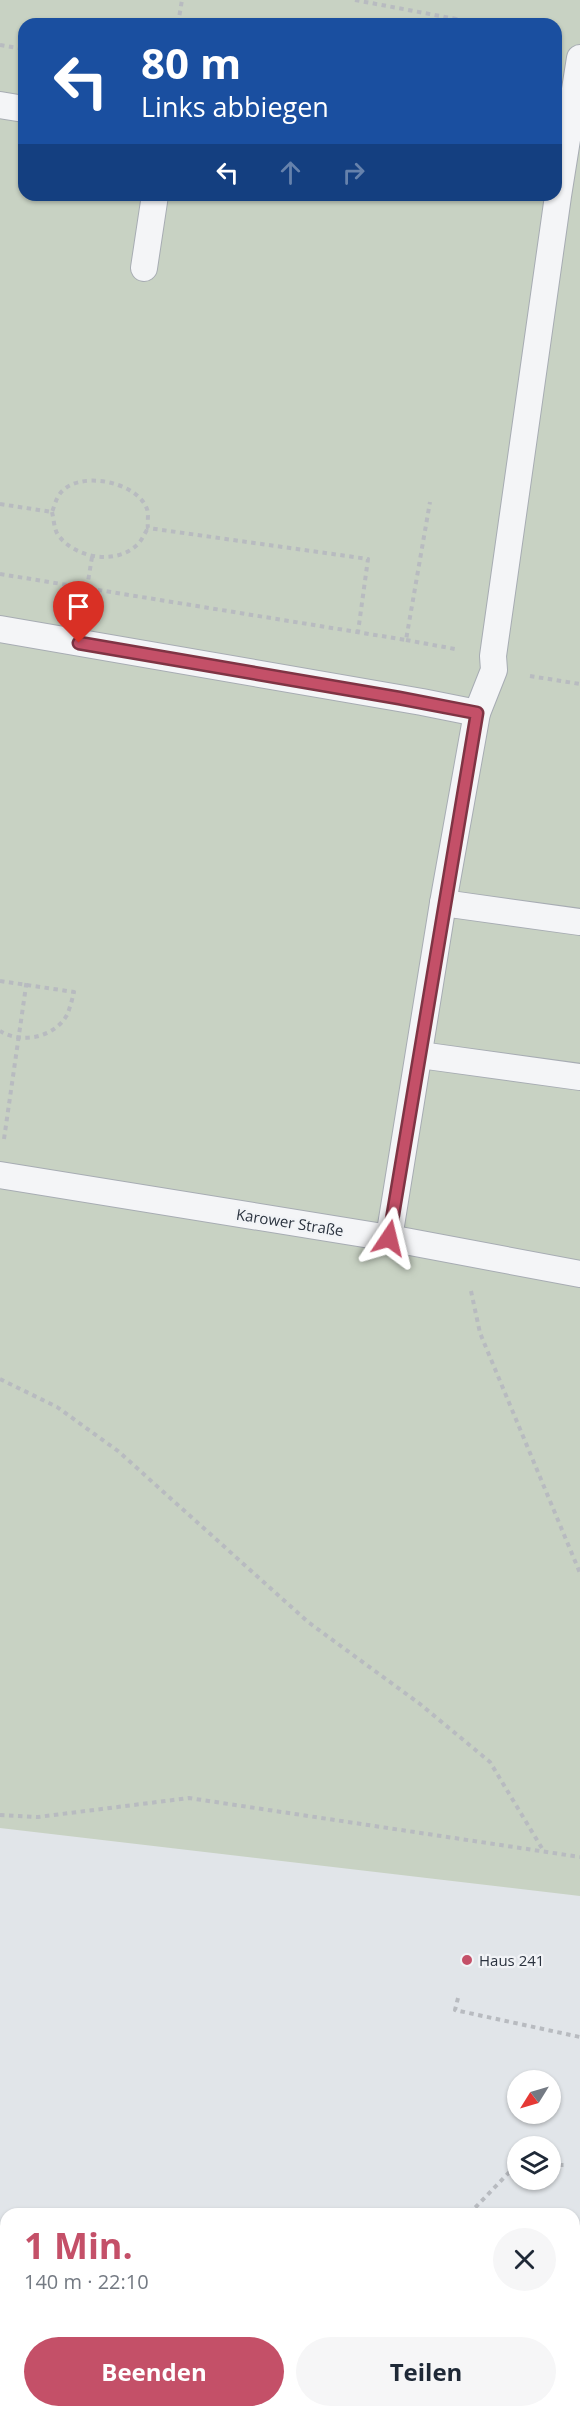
<!DOCTYPE html>
<html lang="de">
<meta charset="utf-8">
<style>
:root{--surface:#fff;--page:#f6f6f7;--text:#1f2937;--muted:#747a83;--accent:#c45068}
body{margin:0;font-family:"Open Sans",sans-serif;background:var(--page);color:var(--text);height:100vh;display:flex;flex-direction:column;font-size:22px;white-space:nowrap}
*{box-sizing:border-box;margin:0}
p{font-size:20px;color:var(--muted)}
.icon{flex:none;width:33px;height:33px;fill:none;stroke:currentColor;stroke-width:2;stroke-linecap:round;stroke-linejoin:round}
.map{position:relative;flex:1;overflow:hidden}
.drawer{position:absolute;left:0px;top:2208px;width:580px;height:210px;display:flex;flex-direction:column;background:var(--surface);border-radius:18px 18px 0 0;box-shadow:0 2px 4px #0004}
.drawer>*{flex:none}
.hud{position:absolute;left:18px;top:18px;width:544px;height:183px;border-radius:18px;box-shadow:0 2px 4px #0004;background:#1a4fa0;color:#fff;overflow:hidden}
.needle{width:39px;rotate:233deg}
.buttons{position:absolute;left:507px;top:2070px;display:grid;gap:12px}
.buttons a{display:grid;place-items:center;width:54px;height:54px;border-radius:50%;background:var(--surface);box-shadow:0 2px 4px #0004;font-size:30px}
.pin{position:absolute;display:grid;place-items:center;width:51px;height:51px;color:#fff;margin:-62px -26px;border-radius:50% 50% 50% 0;rotate:-45deg;box-shadow:0 0 6px #0007}
.pin .icon{rotate:45deg}
.me{position:absolute;width:66px;margin:-33px;rotate:10deg;stroke-linejoin:round;filter:drop-shadow(0 0 4px #0008)}
.turn{display:flex;align-items:center;gap:21px;height:126px;padding:0 24px;font-size:27px}
.turn .icon{width:78px;height:78px;stroke-width:2.5}
.turn b{display:block;font-size:42px;line-height:51px}
.lanes{display:flex;align-items:center;height:57px;padding:0 24px;background:#0003;justify-content:center;gap:30px;direction:ltr}
.lanes .off{opacity:.35}
.round{display:grid;place-items:center;flex:none;width:63px;height:63px;border-radius:32px;background:var(--page)}
.summary{display:flex;align-items:center;justify-content:space-between;height:102px;padding:0 24px}
h1{font-size:36px;font-weight:700;line-height:45px;color:var(--accent)}
.primary-button{display:flex;gap:12px;margin-top:auto;padding:12px 24px}
.primary-button a{flex:1;height:69px;border-radius:36px;background:var(--accent);color:#fff;font-size:24px;font-weight:700;line-height:69px;text-align:center}
.primary-button a+a{background:var(--page);color:var(--text)}
.map>svg:first-child{display:block}
.green{fill:#c8d2c3;fill-rule:evenodd}
.lines{fill:none;stroke-linecap:round;stroke-linejoin:round}
.lane-casing{stroke:#a7acb3;stroke-width:28}
.street-casing{stroke:#a7acb3;stroke-width:36}
.path{stroke:#b8bbc0;stroke-width:4;stroke-dasharray:4.5 4.5;stroke-linecap:butt}
.lane{stroke:#f4f5f7;stroke-width:26}
.street{stroke:#f4f5f7;stroke-width:33}
.route-casing{stroke:#7f3444;stroke-width:15}
.route{stroke:#c45068;stroke-width:10}
.poi-dot{fill:#c45068;stroke:#f1f3f6;stroke-width:2}
.labels{text-anchor:middle;dominant-baseline:central;stroke-width:4.5;stroke-linejoin:round;paint-order:stroke}
.street-label{font-size:15px;fill:#2b333f;stroke:#f1f3f6}
.poi-label{font-size:15px;fill:#2b333f;stroke:#f1f3f6;text-anchor:start}
</style>
<div class="map">
<svg width="580" height="2418" viewBox="0 0 580 2418">
<rect width="100%" height="100%" fill="#e1e5e9"/>
<path class="green" d="M 0,0 L 580,0 L 580,1896 L 0,1828 ZM 24,24 L 556,24 L 556,195 L 24,195 Z"/>
<g class="lines">
<g class="lane-casing">
<g id="lane">
<polyline points="0,105 24,109"/>
<polyline points="144,268 155,195"/>
<polyline points="0,629 422,702 477,713"/>
<polyline points="443,903 580,922"/>
<polyline points="420,1055 580,1077"/>
<polyline points="0,1175 389,1238 580,1274"/>
<polyline points="389,1238 443,903 477,713 494,670 493,656 558,196 580,58"/>
</g>
</g>
<g class="street-casing">
<g id="street">
<polyline points="0,2313 6,2318"/>
<polyline points="119,2412 126,2418"/>
</g>
</g>
<g class="path">
<polyline points="355,0 456,19 455,24"/>
<polyline points="178,24 182,0"/>
<polyline points="0,45 24,49"/>
<path d="M 0,504 L 52,512 C 54,507 56,499 59,495 C 76,469 137,481 147,509 C 149,514 147,523 148,528 L 368,559 L 358,632"/>
<path d="M 52,512 C 54,520 54,529 58,535 C 75,558 116,566 138,544 C 142,540 145,533 148,528"/>
<polyline points="0,574 406,640 430,502"/>
<polyline points="84,606 92,557"/>
<polyline points="406,640 455,649"/>
<polyline points="530,676 580,684"/>
<path d="M 0,981 L 74,992 C 72,1000 70,1008 67,1015 C 54,1038 21,1044 0,1031"/>
<polyline points="4,1139 27,979"/>
<polyline points="471,1291 480,1333 580,1573"/>
<polyline points="0,1379 57,1407 118,1451 308,1622 420,1704 490,1762 543,1850"/>
<polyline points="0,1815 38,1817 189,1798 580,1857"/>
<polyline points="458,1998 455,2010 580,2037"/>
<polyline points="550,2165 565,2165"/>
<polyline points="469,2214 518,2163"/>
<polyline points="289,2418 294,2412"/>
</g>
<use href="#lane" class="lane"/>
<use href="#street" class="street"/>
</g>
<g class="lines">
<g class="route-casing">
<polyline id="route" points="79,643 399,698 477,713 389,1238"/>
</g>
<use href="#route" class="route"/>
</g>
<circle class="poi-dot" cx="467" cy="1960" r="6"/>
<g class="labels">
<g class="street-label">
<text transform="translate(290 1222) rotate(9)">Karower Straße</text>
</g>
<g class="poi-label">
<text x="479" y="1960">Haus 241</text>
</g>
</g>
</svg>
<div class="buttons">
<a><svg class="needle" viewBox="-14 -14 28 28"><path d="M0-13l5 13h-10z" fill="#e53935"/><path d="M0 13l5-13h-10z" fill="#747a83"/></svg></a>
<a><svg class="icon" aria-label="layers" viewBox="0 0 24 24"><path d="M12 4l9 5-9 5-9-5zM3 14l9 5 9-5"/></svg></a>
</div>
<div class="pin" style="left:79px;top:643px;background:#d93025"><svg class="icon" aria-label="arrive" viewBox="0 0 24 24"><path d="M6 21V4h12l-3 4 3 4H6"/></svg></div>
<svg class="me" style="left:389px;top:1238px" viewBox="-20 -20 40 40"><path d="M0-17L14 15 0 8-14 15z" fill="#c45068" stroke="#fff" stroke-width="4"/></svg>
<div class="hud">
<div class="turn"><svg class="icon" aria-label="left" viewBox="0 0 24 24"><path d="M17 20v-9H6M10 6l-5 5 5 5"/></svg><div><b>80 m</b>Links abbiegen</div></div>
<div class="lanes"><svg class="icon" aria-label="left" viewBox="0 0 24 24"><path d="M17 20v-9H6M10 6l-5 5 5 5"/></svg><svg class="icon off" aria-label="ahead" viewBox="0 0 24 24"><path d="M12 20V5M6 11l6-6 6 6"/></svg><svg class="icon off" aria-label="right" viewBox="0 0 24 24"><path d="M7 20v-9h11M14 6l5 5-5 5"/></svg></div>
</div>
<section class="drawer">
<div class="summary"><div><h1>1 Min.</h1><p>140 m · 22:10</p></div><a class="round"><svg class="icon" aria-label="close" viewBox="0 0 24 24"><path d="M6 6l12 12M18 6L6 18"/></svg></a></div>
<div class="primary-button"><a>Beenden</a><a>Teilen</a></div>
</section>
</div>
